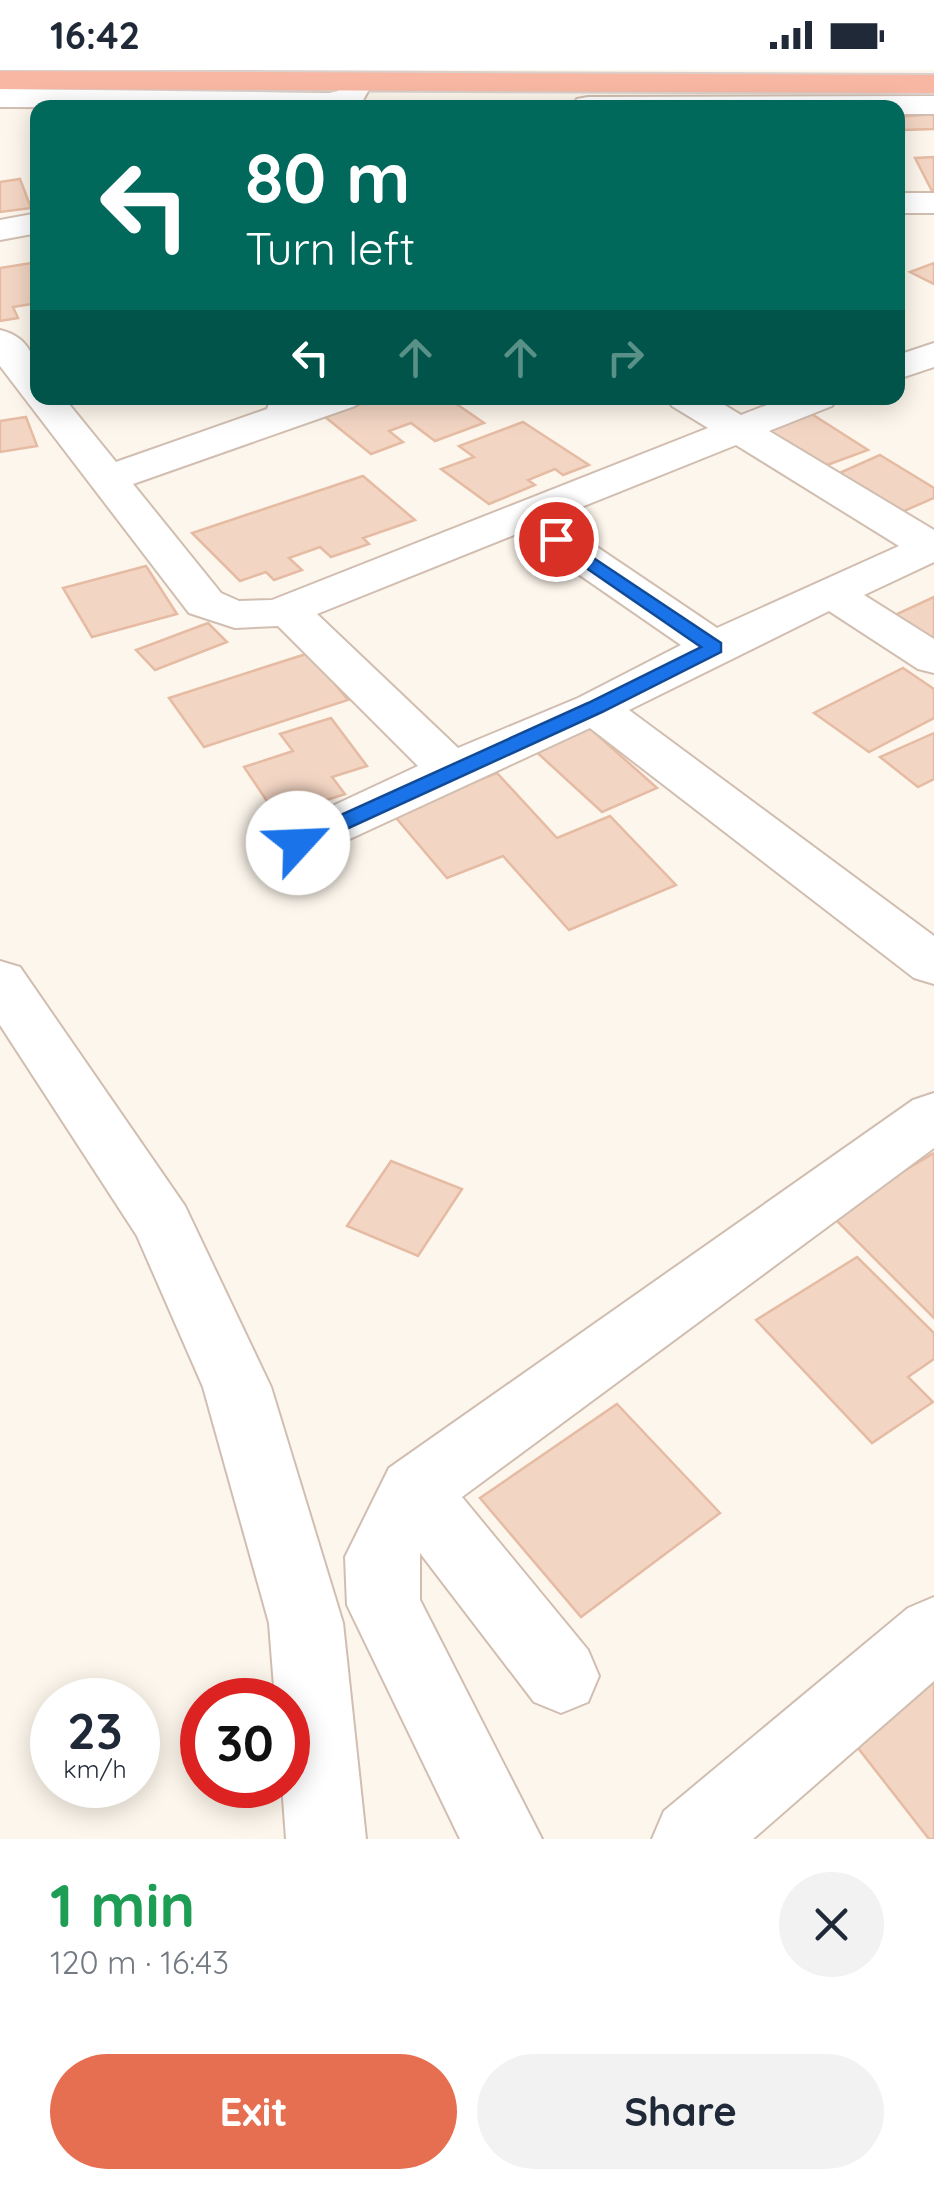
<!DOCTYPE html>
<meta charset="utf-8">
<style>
:root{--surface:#fff;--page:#f2f2f3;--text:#1f2937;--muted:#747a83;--accent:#e76f51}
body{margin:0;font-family:Quicksand,sans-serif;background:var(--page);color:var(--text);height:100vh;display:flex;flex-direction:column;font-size:38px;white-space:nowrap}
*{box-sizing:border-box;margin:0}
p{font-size:32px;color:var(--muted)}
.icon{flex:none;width:55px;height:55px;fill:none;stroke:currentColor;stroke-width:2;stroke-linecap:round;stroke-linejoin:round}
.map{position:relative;height:1769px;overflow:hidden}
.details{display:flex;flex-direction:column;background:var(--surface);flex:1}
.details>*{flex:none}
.guide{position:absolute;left:30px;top:30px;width:875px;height:305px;border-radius:20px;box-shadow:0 5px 25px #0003;background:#00695c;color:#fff;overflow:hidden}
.speed{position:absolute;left:30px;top:1608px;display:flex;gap:20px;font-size:50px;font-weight:700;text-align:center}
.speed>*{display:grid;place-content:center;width:130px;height:130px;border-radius:50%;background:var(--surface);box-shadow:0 5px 25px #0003;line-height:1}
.speed small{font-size:25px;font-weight:400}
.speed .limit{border:15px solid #d22;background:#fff;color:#111}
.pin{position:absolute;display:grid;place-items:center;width:85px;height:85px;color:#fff;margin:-42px;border:5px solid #fff;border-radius:50%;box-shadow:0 2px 10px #0007}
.me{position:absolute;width:110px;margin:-55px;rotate:65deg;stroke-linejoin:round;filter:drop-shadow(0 0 8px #0008)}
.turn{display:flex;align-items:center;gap:35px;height:210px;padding:0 50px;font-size:45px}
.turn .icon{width:130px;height:130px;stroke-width:2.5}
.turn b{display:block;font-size:70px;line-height:85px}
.lanes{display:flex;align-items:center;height:95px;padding:0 50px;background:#0003;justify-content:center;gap:50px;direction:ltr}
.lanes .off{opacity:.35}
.round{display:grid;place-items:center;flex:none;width:105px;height:105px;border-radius:52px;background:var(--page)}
.overview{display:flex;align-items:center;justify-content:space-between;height:170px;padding:0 50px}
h1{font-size:60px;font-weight:700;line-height:75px;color:#1e9e55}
.cta{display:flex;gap:20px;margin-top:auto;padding:20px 50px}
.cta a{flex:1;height:115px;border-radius:60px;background:var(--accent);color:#fff;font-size:40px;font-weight:700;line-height:115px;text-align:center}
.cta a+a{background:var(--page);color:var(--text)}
.status{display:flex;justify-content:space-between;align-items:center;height:70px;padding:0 50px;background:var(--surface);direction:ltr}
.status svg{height:28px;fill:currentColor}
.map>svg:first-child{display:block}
.building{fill:#f3d5c3;stroke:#e6bba3;stroke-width:2.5}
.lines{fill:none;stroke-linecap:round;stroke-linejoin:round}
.minor-casing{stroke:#d1beb0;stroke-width:4}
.highway-casing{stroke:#dad1cd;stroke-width:4}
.minor{fill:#fff;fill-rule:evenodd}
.highway{fill:#f7b7a3;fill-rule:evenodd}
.route{fill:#1a73e8;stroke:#114b97;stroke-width:2.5}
</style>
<div class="status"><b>16:42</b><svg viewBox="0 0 49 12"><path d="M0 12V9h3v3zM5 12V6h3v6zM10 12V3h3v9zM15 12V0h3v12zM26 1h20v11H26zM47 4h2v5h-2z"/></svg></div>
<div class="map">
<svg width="934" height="1769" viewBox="0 0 934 1769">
<rect width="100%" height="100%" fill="#fdf6ec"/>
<g class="building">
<polygon points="934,44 934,59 903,60 898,52 898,47"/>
<polygon points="934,87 934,123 933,123 915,88"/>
<polygon points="20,109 31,138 0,142 0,112"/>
<polygon points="38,192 38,233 13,237 18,248 0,251 0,198"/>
<polygon points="934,193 934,214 910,202"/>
<polygon points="377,328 448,328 484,353 435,371 411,353 389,361 403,372 371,384 325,347"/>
<polygon points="807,341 868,380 819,398 760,358"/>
<polygon points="26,347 37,376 0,382 0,351"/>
<polygon points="523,352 589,395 563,405 555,399 528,410 535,415 489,434 441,399 474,387 459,376"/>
<polygon points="880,385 934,418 934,428 897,444 835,405"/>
<polygon points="363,406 415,450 363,468 369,474 331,487 320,477 289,488 302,500 274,510 266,502 240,511 192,463"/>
<polygon points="146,496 177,544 92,567 63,518"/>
<polygon points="934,527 934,570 895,545"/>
<polygon points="208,553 227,572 155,600 136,580"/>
<polygon points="309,583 348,630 204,677 169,628"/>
<polygon points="903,598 934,619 934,648 869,682 814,643"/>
<polygon points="331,648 367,696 332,707 345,724 277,746 244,697 293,681 280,664"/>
<polygon points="585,654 657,718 602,742 531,677"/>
<polygon points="934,663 934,709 918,717 880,687"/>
<polygon points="497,703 557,768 610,746 676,815 569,860 503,786 447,808 392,743"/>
<polygon points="934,1083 934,1248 830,1144"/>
<polygon points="391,1091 462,1119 418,1186 347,1156"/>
<polygon points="857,1187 934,1263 934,1289 908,1307 933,1332 872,1373 756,1250"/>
<polygon points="617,1334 720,1443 581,1547 480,1428"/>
<polygon points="934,1612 934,1769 929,1769 851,1669"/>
</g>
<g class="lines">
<g class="minor-casing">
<g id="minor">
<polygon points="358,3 369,6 373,12 361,34 348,38 0,37 0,19 329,23 338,21 347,6"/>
<polygon points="934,26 934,44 898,44 898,38 573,36 577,29 588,27"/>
<rect x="898" y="123" width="36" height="20"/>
<polygon points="38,143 38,163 0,170 0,150"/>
<path d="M 0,260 C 35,268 38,298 38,328 L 64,328 L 116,392 L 267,339 L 271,328 L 360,328 L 355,336 L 133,414 L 221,523 L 239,531 L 272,530 L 708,358 L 672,336 L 667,328 L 713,328 L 741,345 L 785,328 L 837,328 L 832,336 L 769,361 L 934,460 L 934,492 L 864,525 L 934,569 L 934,603 L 918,599 L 829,541 L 629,640 L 934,866 L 934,914 L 914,908 L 590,658 L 315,785 L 297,790 L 279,785 L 271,773 L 279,761 L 418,696 L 278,556 L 235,558 L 189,543 L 0,296 ZM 736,375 L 899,476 L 717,558 L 554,448 ZM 519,463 L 681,575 L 578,628 L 458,678 L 317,544 Z"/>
<polygon points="934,273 934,297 898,309 898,285"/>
<polygon points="0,891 20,897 185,1136 271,1317 343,1553 366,1769 286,1769 282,1715 288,1715 288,1630 275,1630 269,1553 203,1317 137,1166 0,955"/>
<polygon points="934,1023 934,1078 462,1427 588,1580 599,1606 588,1632 561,1643 534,1632 420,1483 420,1530 542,1769 460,1769 347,1535 345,1487 389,1398 913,1030"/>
<polygon points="934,1527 934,1611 753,1769 652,1769 664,1741 908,1538"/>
</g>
</g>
<g class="highway-casing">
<polygon id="highway" points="0,1 934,5 934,23 0,19"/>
</g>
<use href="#minor" class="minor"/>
<use href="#highway" class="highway"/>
</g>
<polygon class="route" points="556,463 721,573 721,582 602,642 305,778 290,778 287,773 290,768 588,633 701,577 550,473 547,469"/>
</svg>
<div class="speed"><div>23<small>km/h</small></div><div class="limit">30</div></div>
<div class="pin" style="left:556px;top:469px;background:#d93025"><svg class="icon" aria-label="arrive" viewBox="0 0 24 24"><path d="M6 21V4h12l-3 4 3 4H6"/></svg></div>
<svg class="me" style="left:298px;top:773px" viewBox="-20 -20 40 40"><circle r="19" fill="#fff"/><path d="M0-13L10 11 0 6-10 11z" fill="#1a73e8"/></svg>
<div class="guide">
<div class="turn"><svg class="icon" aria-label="left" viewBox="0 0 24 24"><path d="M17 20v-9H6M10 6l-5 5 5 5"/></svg><div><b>80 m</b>Turn left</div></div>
<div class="lanes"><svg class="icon" aria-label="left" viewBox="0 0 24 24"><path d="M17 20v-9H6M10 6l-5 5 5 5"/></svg><svg class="icon off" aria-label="ahead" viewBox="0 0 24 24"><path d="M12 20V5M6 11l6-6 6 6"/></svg><svg class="icon off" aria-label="ahead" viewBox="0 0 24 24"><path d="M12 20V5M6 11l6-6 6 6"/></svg><svg class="icon off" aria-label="right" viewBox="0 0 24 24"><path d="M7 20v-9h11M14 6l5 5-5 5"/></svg></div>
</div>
</div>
<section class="details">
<div class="overview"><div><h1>1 min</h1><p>120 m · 16:43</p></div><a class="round"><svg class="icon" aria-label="close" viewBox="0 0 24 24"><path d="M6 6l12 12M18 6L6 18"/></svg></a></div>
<div class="cta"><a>Exit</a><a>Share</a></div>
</section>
